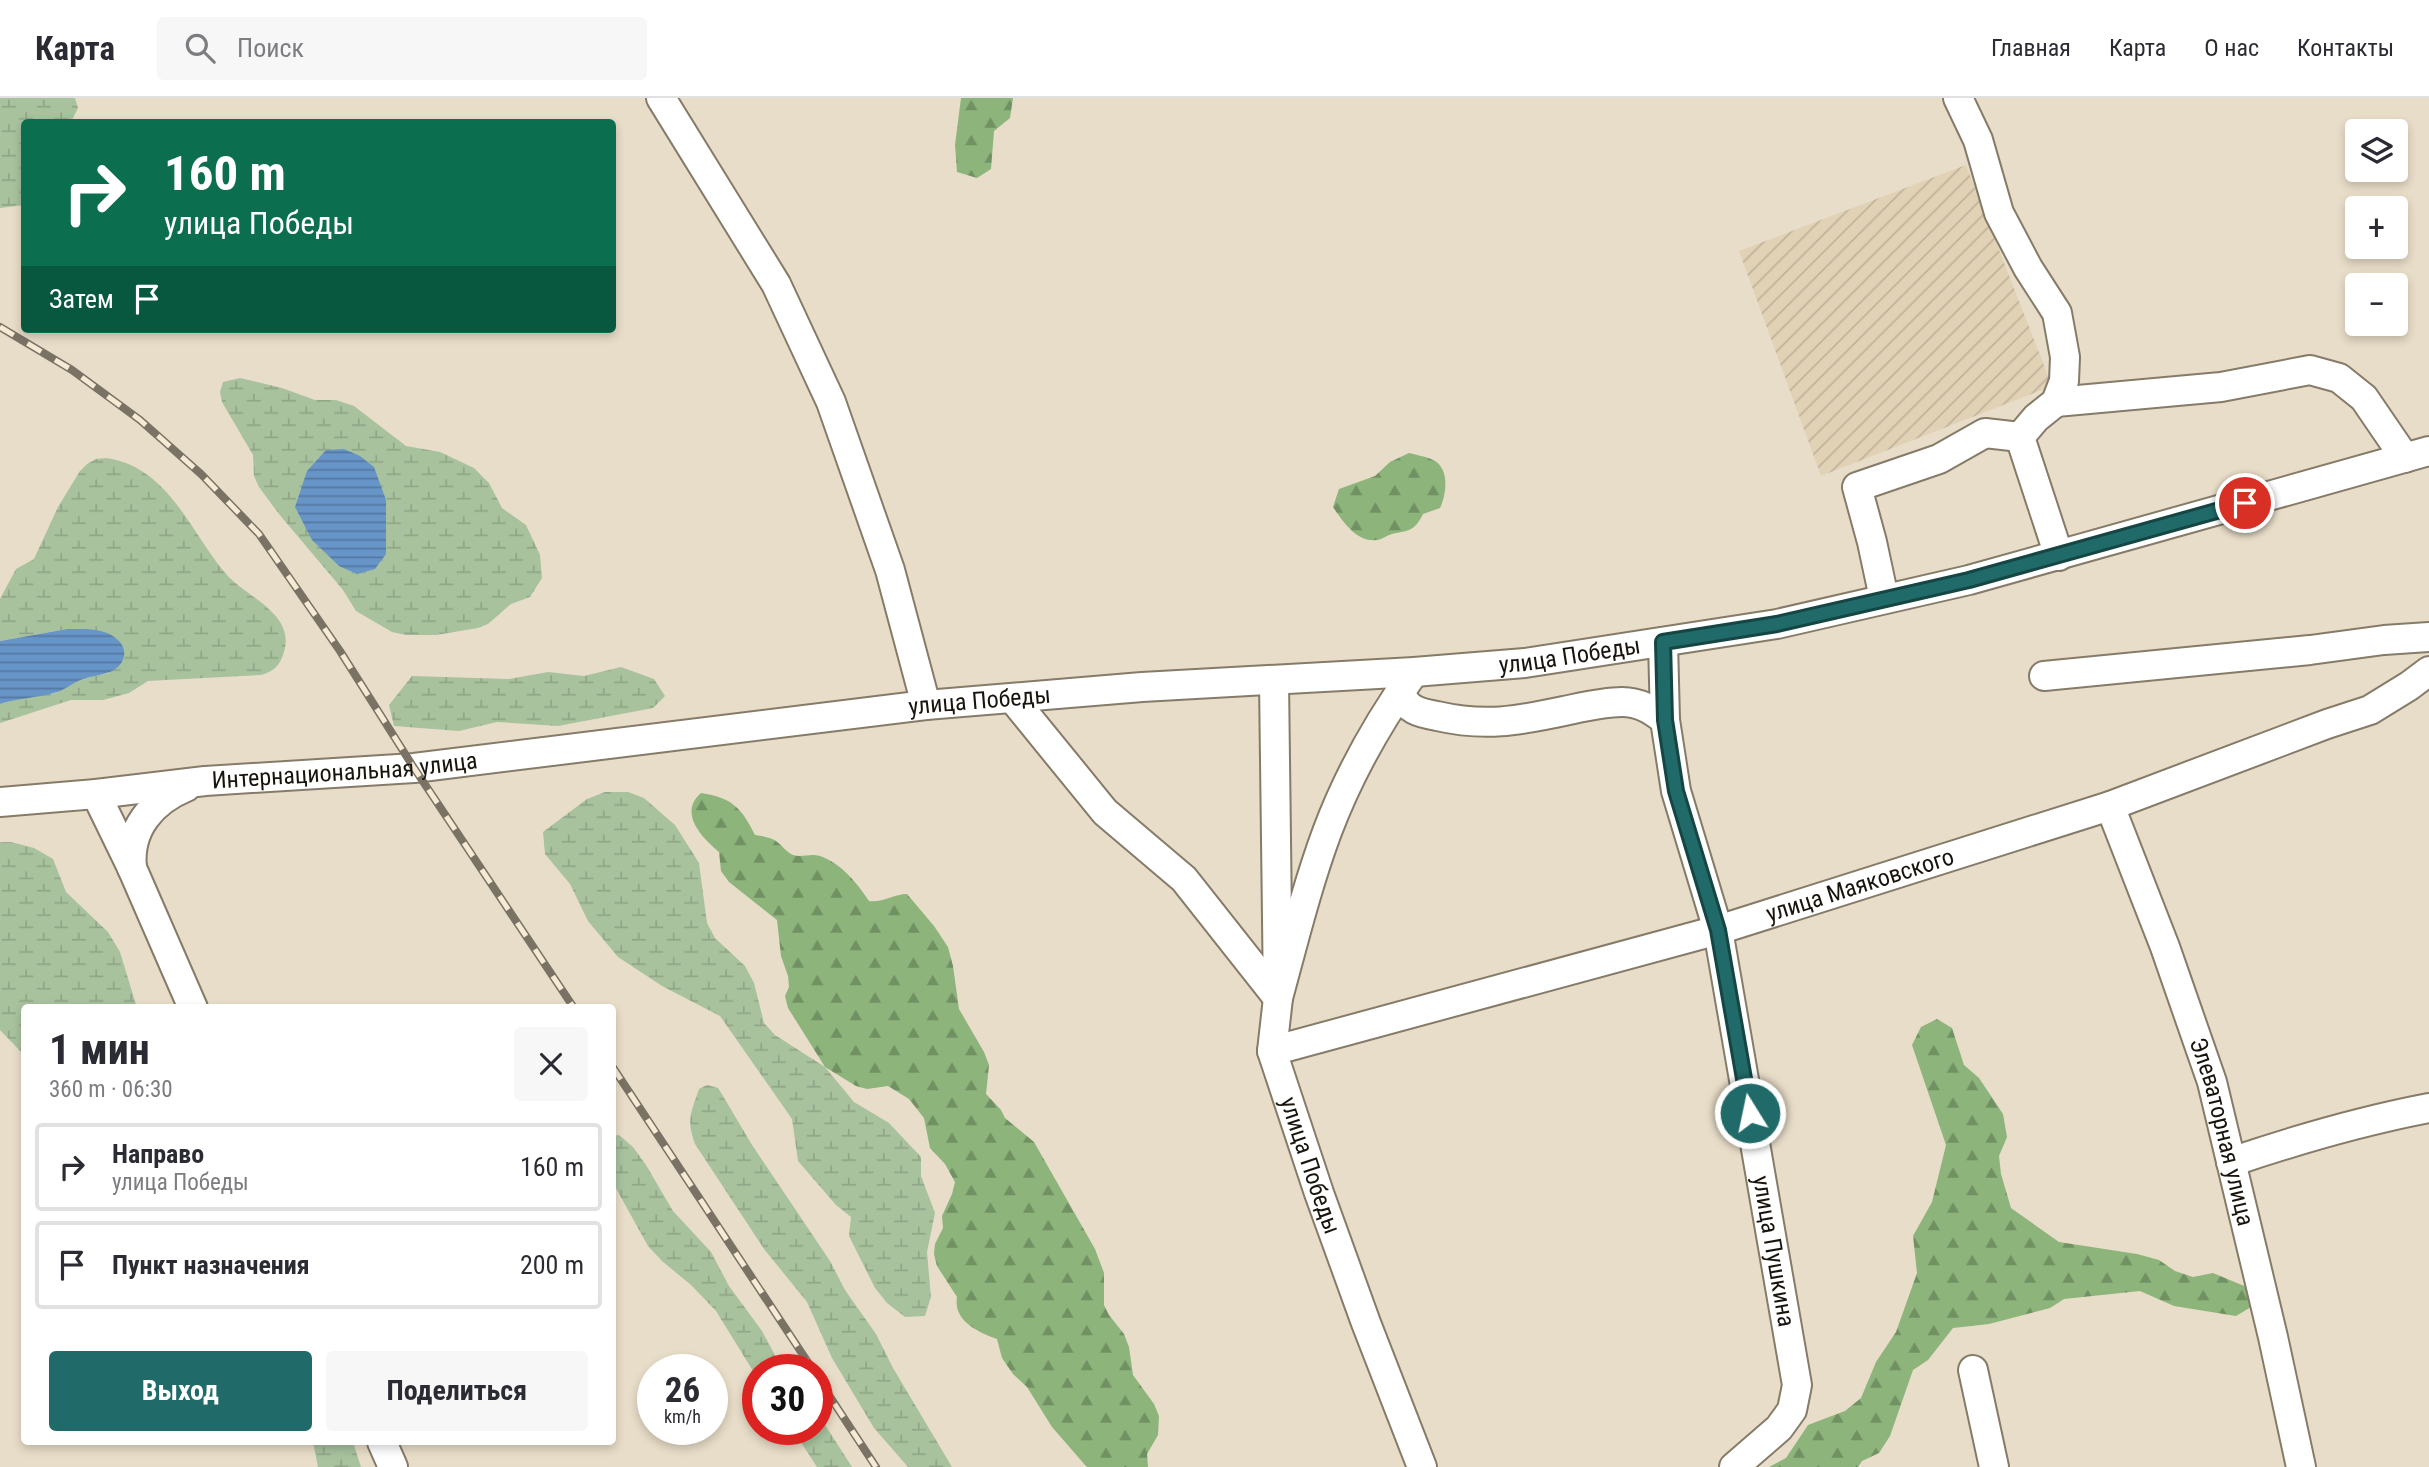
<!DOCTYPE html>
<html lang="ru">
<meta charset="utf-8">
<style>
:root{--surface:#fff;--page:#f7f7f7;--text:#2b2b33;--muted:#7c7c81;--line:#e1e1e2;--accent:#206b69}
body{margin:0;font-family:"Roboto Condensed",sans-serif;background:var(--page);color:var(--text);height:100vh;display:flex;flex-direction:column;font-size:26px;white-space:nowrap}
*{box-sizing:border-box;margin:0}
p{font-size:23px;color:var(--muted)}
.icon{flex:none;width:38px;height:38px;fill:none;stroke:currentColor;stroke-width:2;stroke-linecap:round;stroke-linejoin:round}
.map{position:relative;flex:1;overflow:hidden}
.sheet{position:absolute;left:21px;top:906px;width:595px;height:441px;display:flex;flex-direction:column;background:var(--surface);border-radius:7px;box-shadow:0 4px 10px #0003}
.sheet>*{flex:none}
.top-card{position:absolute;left:21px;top:21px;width:595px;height:214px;border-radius:7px;box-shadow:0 4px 10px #0003;background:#0b6e4f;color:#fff;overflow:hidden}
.buttons{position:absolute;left:2345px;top:21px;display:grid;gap:14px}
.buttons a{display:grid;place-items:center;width:63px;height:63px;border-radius:7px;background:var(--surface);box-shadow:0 4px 10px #0003;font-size:35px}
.speed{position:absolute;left:637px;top:1256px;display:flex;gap:14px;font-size:35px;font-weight:700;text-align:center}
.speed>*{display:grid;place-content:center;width:91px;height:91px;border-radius:50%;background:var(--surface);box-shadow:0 4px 10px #0003;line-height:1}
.speed small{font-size:18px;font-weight:400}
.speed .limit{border:10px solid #d22;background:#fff;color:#111}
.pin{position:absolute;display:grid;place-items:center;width:60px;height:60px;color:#fff;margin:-30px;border:4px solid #fff;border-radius:50%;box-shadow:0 2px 7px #0007}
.me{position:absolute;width:77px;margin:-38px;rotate:350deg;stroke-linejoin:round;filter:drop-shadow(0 0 5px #0008)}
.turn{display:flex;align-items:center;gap:24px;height:147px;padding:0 28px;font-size:32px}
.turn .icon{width:91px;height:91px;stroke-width:2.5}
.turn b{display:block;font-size:49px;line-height:60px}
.then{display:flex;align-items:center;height:66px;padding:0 28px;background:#0003;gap:14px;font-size:26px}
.round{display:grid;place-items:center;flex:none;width:74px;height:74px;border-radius:7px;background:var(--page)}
.headline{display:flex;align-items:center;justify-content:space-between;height:119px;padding:0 28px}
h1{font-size:42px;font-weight:700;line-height:52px}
.primary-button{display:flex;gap:14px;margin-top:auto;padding:14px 28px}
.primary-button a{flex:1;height:80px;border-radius:7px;background:var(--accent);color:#fff;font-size:28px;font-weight:700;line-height:80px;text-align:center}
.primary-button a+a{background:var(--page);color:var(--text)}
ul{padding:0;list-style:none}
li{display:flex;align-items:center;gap:21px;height:88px;margin:0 14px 10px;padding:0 14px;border:4px solid var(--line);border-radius:7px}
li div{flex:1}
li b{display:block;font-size:26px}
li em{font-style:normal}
header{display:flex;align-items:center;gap:42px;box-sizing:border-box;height:98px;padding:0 35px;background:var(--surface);border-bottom:2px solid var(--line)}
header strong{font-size:33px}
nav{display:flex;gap:38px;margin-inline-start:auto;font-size:24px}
.search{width:490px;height:63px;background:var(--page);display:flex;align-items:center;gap:18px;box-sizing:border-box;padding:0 24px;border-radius:7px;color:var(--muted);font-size:26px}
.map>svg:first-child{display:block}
.industrial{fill:url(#industrial-furrows)}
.forest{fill:url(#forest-firs)}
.wetland{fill:url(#wetland-marsh)}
.water{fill:url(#water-rules)}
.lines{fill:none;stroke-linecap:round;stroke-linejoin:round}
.minor-casing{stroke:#857b68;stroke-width:32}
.minor{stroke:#fff;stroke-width:28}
.rail-casing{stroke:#7a7365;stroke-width:8}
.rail{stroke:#f6ead5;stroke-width:5;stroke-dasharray:16;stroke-linecap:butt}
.route-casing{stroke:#154644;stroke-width:18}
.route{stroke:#206b69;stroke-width:12}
.labels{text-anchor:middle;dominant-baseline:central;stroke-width:7;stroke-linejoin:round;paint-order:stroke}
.street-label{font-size:24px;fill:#18140d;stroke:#f6ead5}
</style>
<header>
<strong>Карта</strong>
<div class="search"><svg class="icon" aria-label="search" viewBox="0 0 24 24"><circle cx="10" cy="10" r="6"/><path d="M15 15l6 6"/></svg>Поиск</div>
<nav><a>Главная</a><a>Карта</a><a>О нас</a><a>Контакты</a></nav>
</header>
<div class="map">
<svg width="2429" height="1369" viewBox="0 0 2429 1369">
<defs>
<pattern id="industrial-furrows" width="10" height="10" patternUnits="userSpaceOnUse" patternTransform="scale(1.75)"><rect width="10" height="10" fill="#e1d2b6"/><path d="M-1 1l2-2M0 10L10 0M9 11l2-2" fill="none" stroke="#c0b39b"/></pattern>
<pattern id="forest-firs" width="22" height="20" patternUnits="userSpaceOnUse" patternTransform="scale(1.75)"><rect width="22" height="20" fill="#8cb47b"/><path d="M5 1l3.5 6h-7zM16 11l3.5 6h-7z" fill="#719163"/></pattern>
<pattern id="wetland-marsh" width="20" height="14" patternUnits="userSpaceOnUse" patternTransform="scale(1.75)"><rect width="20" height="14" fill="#a8c29e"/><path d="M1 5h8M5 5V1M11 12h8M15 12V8" fill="none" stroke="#90a687"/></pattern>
<pattern id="water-rules" width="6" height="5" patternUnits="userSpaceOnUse" patternTransform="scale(1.75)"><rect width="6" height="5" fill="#6795c8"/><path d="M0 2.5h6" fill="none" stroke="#5478a1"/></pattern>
</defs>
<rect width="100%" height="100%" fill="#e8ddc8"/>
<polygon class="industrial" points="1966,67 2052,288 1821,378 1739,153"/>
<g class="forest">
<polygon points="961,0 1013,0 1010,20 994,33 991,71 977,80 957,74 955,47"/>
<path d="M 1409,355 C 1416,357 1424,358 1431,361 C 1450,368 1447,395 1440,410 L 1423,416 C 1414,434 1409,432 1392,436 C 1388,437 1385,439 1381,441 C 1359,448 1343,424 1333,409 L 1339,391 L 1375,378 L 1390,364 Z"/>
<path d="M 701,695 C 732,700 741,709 755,737 C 761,738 770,739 776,743 C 782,747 786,754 793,757 C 802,760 810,755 820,758 C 841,765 857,785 869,803 C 882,805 894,796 907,796 L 934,828 L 948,849 L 953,868 L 959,911 L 984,954 L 989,967 L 986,996 L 1001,1012 L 1005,1020 L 1034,1044 L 1095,1151 L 1104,1175 L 1104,1207 L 1109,1217 L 1124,1236 L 1129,1249 L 1133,1277 L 1154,1306 L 1159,1318 L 1158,1337 L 1147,1356 L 1148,1369 L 1088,1369 L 1085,1367 L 1052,1329 L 1027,1289 L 1013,1276 L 1002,1260 L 997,1241 C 978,1234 953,1223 957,1199 L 937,1168 L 934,1156 L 935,1146 L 943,1130 L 942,1118 L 952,1096 L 955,1084 L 945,1066 L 930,1050 L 924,1020 L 909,1001 L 888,988 L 867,991 L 856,988 L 825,969 L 788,910 L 785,898 L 789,889 L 788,878 L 781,858 L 777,822 L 729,784 L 721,773 L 719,754 C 702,740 678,715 701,695 Z"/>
<polygon points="1937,921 1952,930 1964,967 1979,980 2003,1016 2007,1039 1999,1058 2001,1076 2011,1110 2059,1144 2137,1156 2159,1162 2175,1173 2193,1179 2213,1175 2249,1190 2251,1209 2236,1218 2174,1208 2140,1193 2064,1201 2050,1210 1989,1226 1953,1230 1928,1262 1913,1272 1890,1338 1879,1355 1862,1363 1858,1369 1769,1369 1786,1360 1808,1327 1845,1313 1861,1300 1876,1264 1896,1234 1917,1175 1913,1138 1932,1104 1946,1047 1912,947 1921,929"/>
</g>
<g class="wetland">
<polygon points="0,0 75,0 78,10 71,24 24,24 24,107 0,110"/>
<polygon points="240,280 282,290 315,302 336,302 354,308 406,348 440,354 474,370 489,385 502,410 526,427 540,457 542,480 530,499 511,506 488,526 478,530 436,537 406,537 392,534 356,513 343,492 279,416 259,389 254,378 253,357 222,304 220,294 223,284"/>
<path d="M 106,360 C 169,369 190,434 226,476 C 247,500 298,516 283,557 C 279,569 272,574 261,577 L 148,583 L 129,595 L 103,602 L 71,602 L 0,625 L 0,606 L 17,601 L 56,595 L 80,581 L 109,575 L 67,531 L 0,543 L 0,501 L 16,471 L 34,461 L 58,409 L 80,373 L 87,366 L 96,361 Z"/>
<polygon points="621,569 654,581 665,598 653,610 558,628 497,624 459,633 394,628 389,607 412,578 509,581 548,574 584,578"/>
<polygon points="605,694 628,694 644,700 675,727 699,765 707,825 715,840 745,868 754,885 764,925 775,937 825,969 854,1004 889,1025 921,1059 921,1078 935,1115 927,1154 931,1199 925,1218 905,1219 887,1205 875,1190 849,1138 851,1119 836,1107 798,1063 792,1021 720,918 662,888 618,859 588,823 570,786 545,756 543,734 587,701"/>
<polygon points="0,744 11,744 34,750 53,761 66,794 108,834 120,854 137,910 24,910 24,957 0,932"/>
<path d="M 707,987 L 718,990 L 723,998 L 752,1047 L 830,1163 L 845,1192 L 876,1236 L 893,1270 L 952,1369 L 908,1369 L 874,1330 L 832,1260 L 807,1204 L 764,1151 L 695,1046 C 686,1021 691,1015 699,991 Z"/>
<polygon points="619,1037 633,1049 646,1067 673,1113 711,1154 729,1188 762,1233 783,1272 758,1272 758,1281 716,1213 691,1187 662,1163 648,1148 613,1085 613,1038"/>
<polygon points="817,1314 820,1319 852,1369 817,1369 793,1332 817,1332"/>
<polygon points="313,1344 353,1344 361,1369 318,1369"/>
</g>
<g class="water">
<polygon points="344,351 360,358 374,369 386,402 386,456 375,471 357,476 339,468 312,442 295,409 307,373 326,352"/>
<path d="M 67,531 C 84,531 106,529 119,543 C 123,548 125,552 124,558 C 120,577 98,576 83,581 C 73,584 64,593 54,595 C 36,600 18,600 0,606 L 0,543 Z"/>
</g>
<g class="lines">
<g class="minor-casing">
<g id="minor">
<polyline points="661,0 776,186 831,304 890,472 926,607"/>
<polyline points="1958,0 1978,42 1999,115 2028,170 2057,215 2065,259 2064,283 2056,304 2036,320 2020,339 2059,458"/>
<polyline points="2056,304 2221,289 2310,272 2339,280 2364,300 2405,360"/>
<polyline points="1884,500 1872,444 1857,389 1939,361 1985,335 2020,339"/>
<path id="s1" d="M 1663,544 L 1665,622 L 1676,693 L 1718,832 L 1797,1287 L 1792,1312 L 1779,1330 L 1734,1369"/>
<polyline points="2044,578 2310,552 2384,542 2429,539"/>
<path id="s2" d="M 1274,582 L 1278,900 L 1272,953 L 1319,1095 L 1366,1225 L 1422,1369"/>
<path d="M 1400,594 C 1406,612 1420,615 1437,618 C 1485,629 1517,623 1564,613 C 1583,609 1603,604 1622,604 C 1640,604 1652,612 1665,622"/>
<path d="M 1013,601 L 1105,714 L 1184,781 L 1278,900 C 1293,845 1307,788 1327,734 C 1348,678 1379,623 1414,574"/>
<polyline points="96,696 132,770 193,910"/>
<path id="s3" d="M 0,704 L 96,696 L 205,683 L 414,670 L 926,607 L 1142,589 L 1414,574 L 1525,565 L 1777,526 L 1969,482 L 2429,353"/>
<path id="s4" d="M 2110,708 L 2165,849 L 2212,984 L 2273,1239 L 2301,1369"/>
<path d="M 132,770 C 128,731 152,703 186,689"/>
<path id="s5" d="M 1272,953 L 1718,832 L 2110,708 L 2327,626 L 2370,612 L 2409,588 L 2429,573"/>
<path d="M 2231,1064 C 2296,1042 2361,1023 2429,1010"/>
<polyline points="1973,1272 1994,1369"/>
<polyline points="382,1344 393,1369"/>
</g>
</g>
<use href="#minor" class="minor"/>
<g class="rail-casing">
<g id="rail">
<polyline points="0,229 72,272 140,322 201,376 259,436 340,553 414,670 574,910"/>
<polyline points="612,968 813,1272"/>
<polyline points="817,1279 876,1369"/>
</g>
</g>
<use href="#rail" class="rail"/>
</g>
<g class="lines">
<g class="route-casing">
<polyline id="route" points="1750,1015 1718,832 1676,693 1665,622 1663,544 1777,526 1969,482 2245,405"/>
</g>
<use href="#route" class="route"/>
</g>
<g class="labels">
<g class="street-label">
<text stroke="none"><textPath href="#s3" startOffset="1577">улица Победы</textPath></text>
<text stroke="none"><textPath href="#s3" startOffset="985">улица Победы</textPath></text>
<text stroke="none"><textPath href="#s3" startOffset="346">Интернациональная улица</textPath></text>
<text stroke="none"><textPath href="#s5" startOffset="611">улица Маяковского</textPath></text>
<text stroke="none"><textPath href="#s4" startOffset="345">Элеваторная улица</textPath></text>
<text stroke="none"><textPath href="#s2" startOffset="492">улица Победы</textPath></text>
<text stroke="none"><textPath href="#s1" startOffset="621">улица Пушкина</textPath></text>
</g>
</g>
</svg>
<div class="buttons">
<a><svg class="icon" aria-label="layers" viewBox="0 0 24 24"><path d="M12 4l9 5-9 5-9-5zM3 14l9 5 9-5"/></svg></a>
<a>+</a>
<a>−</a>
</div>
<div class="speed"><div>26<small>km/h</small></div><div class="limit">30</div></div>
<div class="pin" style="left:2245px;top:405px;background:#d93025"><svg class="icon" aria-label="arrive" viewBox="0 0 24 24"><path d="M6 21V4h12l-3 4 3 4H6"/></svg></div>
<svg class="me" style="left:1750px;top:1015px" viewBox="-20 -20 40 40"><circle r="17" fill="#206b69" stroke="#fff" stroke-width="3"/><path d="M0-11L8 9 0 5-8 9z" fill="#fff"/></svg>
<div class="top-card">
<div class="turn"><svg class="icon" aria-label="right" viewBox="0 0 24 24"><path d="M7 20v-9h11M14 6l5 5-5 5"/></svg><div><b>160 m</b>улица Победы</div></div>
<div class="then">Затем<svg class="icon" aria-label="arrive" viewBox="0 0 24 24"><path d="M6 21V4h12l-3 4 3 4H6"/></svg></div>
</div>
<section class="sheet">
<div class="headline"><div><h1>1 мин</h1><p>360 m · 06:30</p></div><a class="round"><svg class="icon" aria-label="close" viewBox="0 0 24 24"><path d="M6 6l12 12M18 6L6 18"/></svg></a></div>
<ul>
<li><svg class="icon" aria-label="right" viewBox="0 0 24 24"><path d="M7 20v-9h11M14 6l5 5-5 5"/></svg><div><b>Направо</b><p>улица Победы</p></div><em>160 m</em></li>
<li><svg class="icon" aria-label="arrive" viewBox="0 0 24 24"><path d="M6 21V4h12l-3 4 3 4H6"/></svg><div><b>Пункт назначения</b></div><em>200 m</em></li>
</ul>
<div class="primary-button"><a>Выход</a><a>Поделиться</a></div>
</section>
</div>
